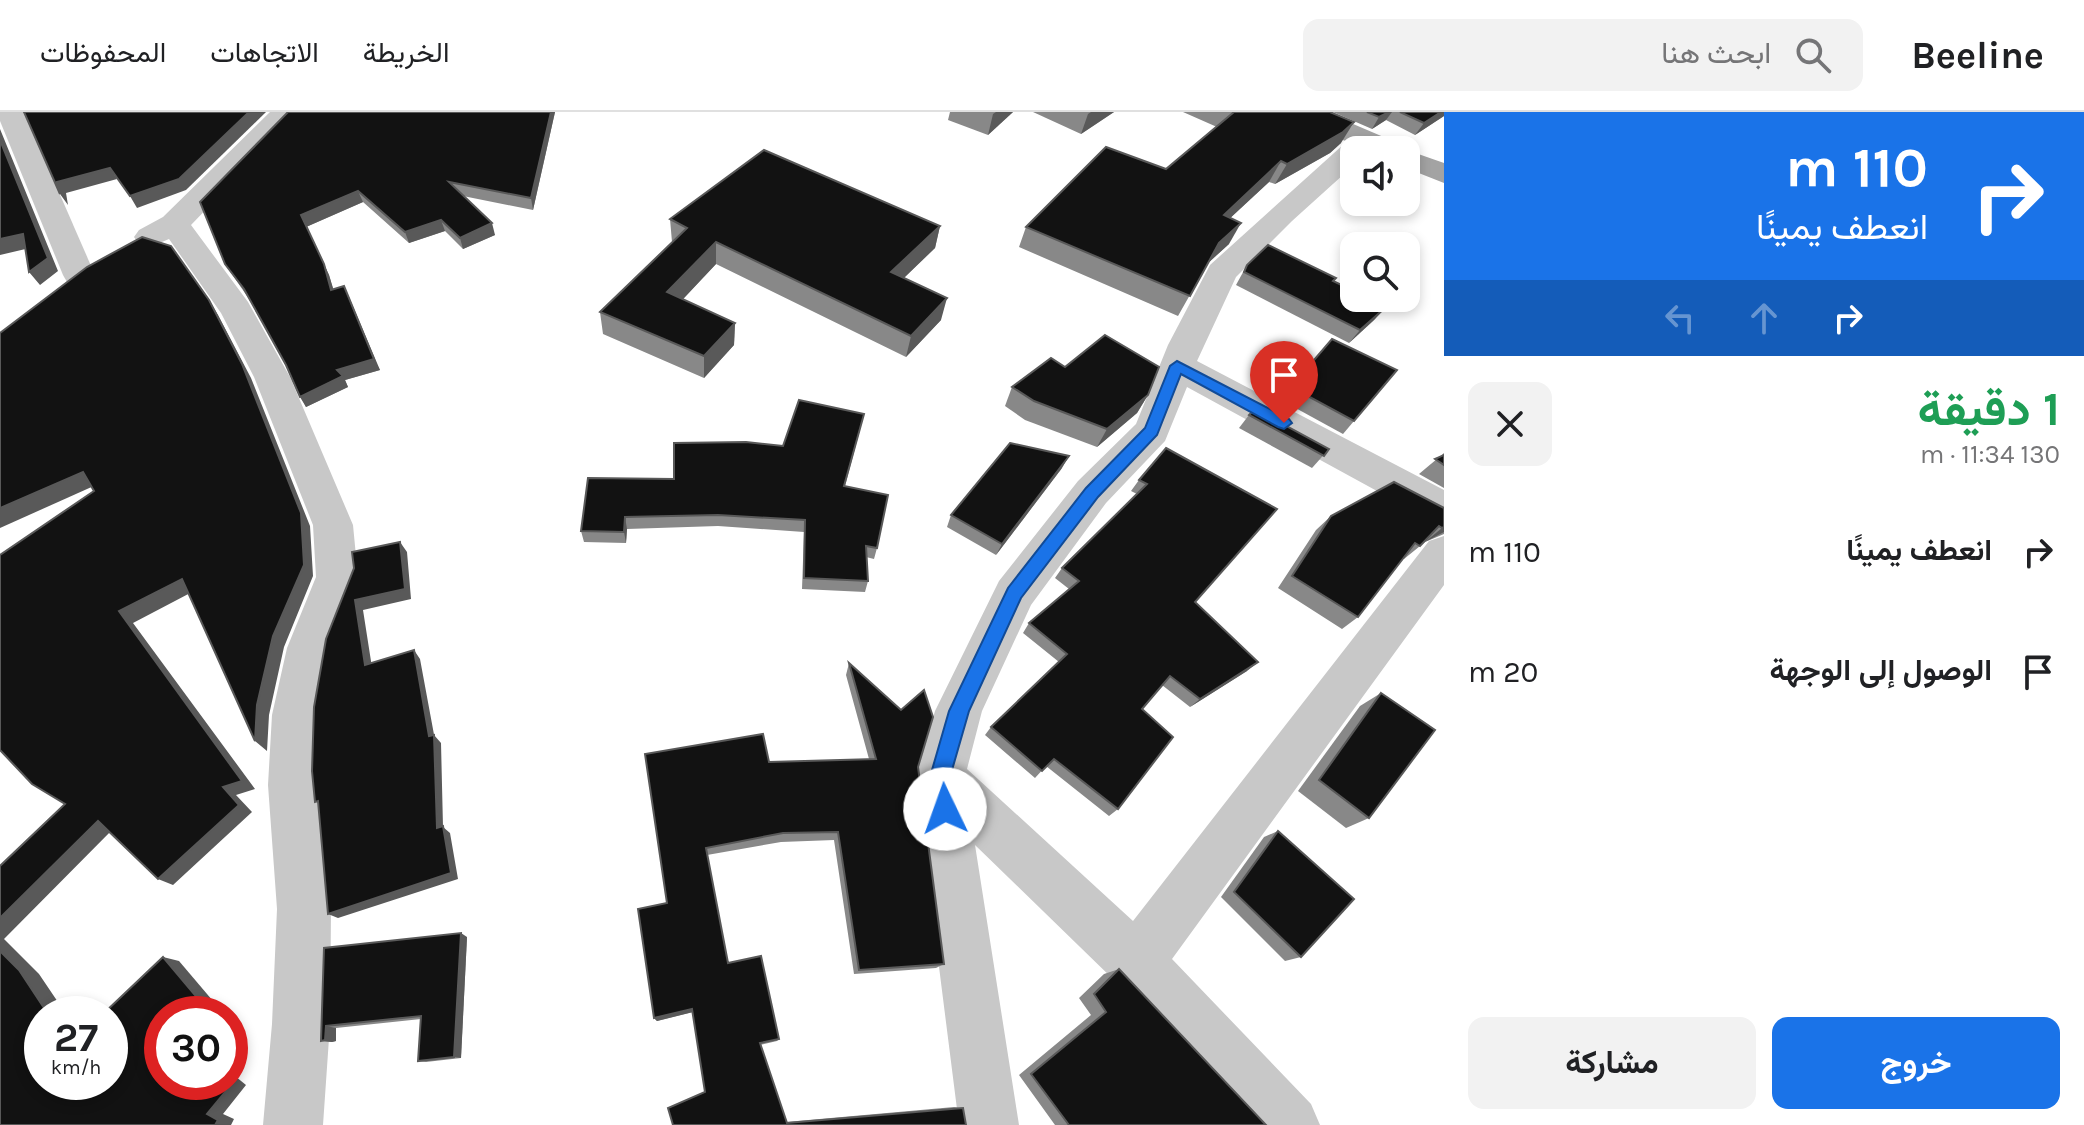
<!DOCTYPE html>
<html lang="ar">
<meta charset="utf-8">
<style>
:root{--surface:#fff;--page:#f2f2f2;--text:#202124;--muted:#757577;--line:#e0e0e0;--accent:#1a73e8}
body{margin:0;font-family:Karla,Vazirmatn,sans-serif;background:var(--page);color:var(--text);direction:rtl;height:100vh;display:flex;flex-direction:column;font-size:30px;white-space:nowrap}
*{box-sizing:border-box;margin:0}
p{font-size:26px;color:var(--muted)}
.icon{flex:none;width:44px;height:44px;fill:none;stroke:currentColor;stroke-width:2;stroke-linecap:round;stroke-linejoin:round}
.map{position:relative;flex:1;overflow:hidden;direction:ltr}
.details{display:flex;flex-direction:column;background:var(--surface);width:640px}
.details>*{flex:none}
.guide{background:#1a73e8;color:#fff;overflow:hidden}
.tools{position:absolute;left:1340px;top:24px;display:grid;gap:16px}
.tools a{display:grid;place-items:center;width:80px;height:80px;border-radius:16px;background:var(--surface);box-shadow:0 4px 12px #0003;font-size:40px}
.speed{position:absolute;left:24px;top:884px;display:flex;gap:16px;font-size:40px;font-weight:700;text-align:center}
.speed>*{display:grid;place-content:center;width:104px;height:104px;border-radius:50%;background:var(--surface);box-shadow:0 4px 12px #0003;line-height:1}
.speed small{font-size:20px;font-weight:400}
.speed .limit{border:12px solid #d22;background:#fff;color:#111}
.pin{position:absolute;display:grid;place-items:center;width:68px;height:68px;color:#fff;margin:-82px -34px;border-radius:50% 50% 50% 0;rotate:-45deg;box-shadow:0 0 8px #0007}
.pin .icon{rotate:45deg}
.me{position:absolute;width:88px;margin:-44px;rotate:357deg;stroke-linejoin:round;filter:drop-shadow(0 0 6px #0008)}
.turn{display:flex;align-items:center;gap:28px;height:168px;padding:0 24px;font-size:36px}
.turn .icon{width:104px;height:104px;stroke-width:2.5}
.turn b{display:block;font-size:56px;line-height:68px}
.lanes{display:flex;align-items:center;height:76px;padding:0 24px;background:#0003;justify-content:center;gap:40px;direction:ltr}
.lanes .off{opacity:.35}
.round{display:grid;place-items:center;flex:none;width:84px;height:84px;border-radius:16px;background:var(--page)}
.overview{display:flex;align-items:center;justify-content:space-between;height:136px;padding:0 24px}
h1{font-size:48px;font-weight:700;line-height:60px;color:#1e9e55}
.action{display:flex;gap:16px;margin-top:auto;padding:16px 24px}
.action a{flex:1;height:92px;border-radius:16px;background:var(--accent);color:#fff;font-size:32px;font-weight:700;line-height:92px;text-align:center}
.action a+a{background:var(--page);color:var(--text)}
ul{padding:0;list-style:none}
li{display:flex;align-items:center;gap:24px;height:120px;padding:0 24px}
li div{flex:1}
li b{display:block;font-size:30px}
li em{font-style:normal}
header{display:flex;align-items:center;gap:48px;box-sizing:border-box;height:112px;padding:0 40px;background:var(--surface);border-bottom:2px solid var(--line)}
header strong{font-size:38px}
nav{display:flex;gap:44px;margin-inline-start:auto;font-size:28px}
.search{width:560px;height:72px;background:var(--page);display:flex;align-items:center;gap:20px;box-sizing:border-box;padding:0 28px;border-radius:16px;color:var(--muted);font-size:30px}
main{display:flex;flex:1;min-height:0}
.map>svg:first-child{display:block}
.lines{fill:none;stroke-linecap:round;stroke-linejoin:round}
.minor{fill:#c8c8c8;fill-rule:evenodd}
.major{fill:#a3a3a3;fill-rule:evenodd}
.wall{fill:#888}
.shaded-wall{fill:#595959}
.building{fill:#121212;stroke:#595959;stroke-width:2}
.route{fill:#1a73e8;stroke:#114b97;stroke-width:2}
</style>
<header>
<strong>Beeline</strong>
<div class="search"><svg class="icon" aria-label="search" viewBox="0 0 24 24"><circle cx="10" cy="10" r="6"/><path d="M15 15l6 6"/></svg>ابحث هنا</div>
<nav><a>الخريطة</a><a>الاتجاهات</a><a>المحفوظات</a></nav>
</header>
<main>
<section class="details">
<div class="guide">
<div class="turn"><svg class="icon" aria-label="right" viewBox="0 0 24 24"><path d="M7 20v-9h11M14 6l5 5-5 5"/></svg><div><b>110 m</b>انعطف يمينًا</div></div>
<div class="lanes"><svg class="icon off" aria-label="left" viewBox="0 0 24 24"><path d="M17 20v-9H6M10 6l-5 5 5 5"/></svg><svg class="icon off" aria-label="ahead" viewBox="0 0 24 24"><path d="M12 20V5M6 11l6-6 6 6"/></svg><svg class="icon" aria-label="right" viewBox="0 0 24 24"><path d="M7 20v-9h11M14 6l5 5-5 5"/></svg></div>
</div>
<div class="overview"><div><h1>1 دقيقة</h1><p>130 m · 11:34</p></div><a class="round"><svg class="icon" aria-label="close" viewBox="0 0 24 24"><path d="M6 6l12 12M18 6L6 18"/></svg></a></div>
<ul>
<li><svg class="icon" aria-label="right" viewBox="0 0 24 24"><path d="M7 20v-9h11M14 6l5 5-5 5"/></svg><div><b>انعطف يمينًا</b></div><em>110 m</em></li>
<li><svg class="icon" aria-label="arrive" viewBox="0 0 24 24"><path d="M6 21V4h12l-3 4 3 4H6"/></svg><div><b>الوصول إلى الوجهة</b></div><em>20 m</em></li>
</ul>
<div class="action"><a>خروج</a><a>مشاركة</a></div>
</section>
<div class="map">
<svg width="1444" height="1013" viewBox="0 0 1444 1013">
<rect width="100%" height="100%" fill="#fff"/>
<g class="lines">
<g class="minor">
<polygon points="0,0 24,0 95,163 91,170 79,173 67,170 63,163 0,9"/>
<polygon points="270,0 300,0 191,113 248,190 290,265 353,413 358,465 331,536 320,603 318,673 331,797 330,912 323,1013 263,1013 272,912 277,797 268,673 272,603 287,536 316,465 313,413 254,265 221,201 169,127 150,135 139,132 134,125 139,118 163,105"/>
<polygon points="1354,29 1364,32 1368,38 1354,38 1354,53 1292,109 1236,165 1197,249 1444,378 1444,413 1430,408 1187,275 1165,329 1106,391 1031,493 982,599 967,657 1133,809 1429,429 1444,424 1444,473 1172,847 1311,992 1320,1013 1249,1013 1116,870 975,733 1019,1013 959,1013 915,665 935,599 999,469 1078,369 1136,312 1168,233 1210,153 1344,32"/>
</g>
<polygon class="major" points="1288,0 1325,0 1400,32 1404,37 1444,51 1444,71 1406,56 1406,38 1366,38 1292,6"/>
</g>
<g class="wall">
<polygon points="288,0 555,0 533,98 463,84 495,123 463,137 445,119 409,131 363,90 306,115 329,163 333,177 380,258 345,268 348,275 306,295 286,253 249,187 225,152"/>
<polygon points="950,0 1013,0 988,23 948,8"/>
<polygon points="1033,0 1114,0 1081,22"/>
<polygon points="1183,0 1330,0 1341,31 1330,41 1275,72 1269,70 1230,106 1229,132 1208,151 1178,204 1019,135 1026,115 1166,57 1217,15"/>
<polygon points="1333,0 1444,0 1444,4 1415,23 1386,8 1372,17"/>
<polygon points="670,107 940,114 935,136 904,166 941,208 906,245 716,152 683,187 735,211 734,233 704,266 603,222 600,200 672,130"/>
<polygon points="1247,153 1333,169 1386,195 1374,208 1349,231 1236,173"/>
<polygon points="1065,255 1148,283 1137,301 1097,335 1025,308 1005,294 1012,275"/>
<polygon points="1280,269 1354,309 1343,322 1270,282"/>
<polygon points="1249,303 1329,337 1312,356 1239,316"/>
<polygon points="861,314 845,374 877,436 874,447 866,445 868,469 865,480 802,477 804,420 718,414 627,417 626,431 584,430 581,419 674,367 783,334"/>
<polygon points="1166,336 1195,490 1247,559 1190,595 1162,573 1142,597 1118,697 1109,704 1046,654 1035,666 985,623 991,615 1059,550 1023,521 1029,511 1069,477 1055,466 1062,456 1137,382 1131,379 1139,368"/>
<polygon points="1444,341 1444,376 1419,362"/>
<polygon points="1062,356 996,443 947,415 951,403"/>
<polygon points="1444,396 1444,422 1425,430 1404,447 1402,447 1358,505 1342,517 1278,476 1316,418 1331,404"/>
<polygon points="849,551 918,655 944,852 936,856 854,862 834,728 781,730 707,743 728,851 779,927 777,929 760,933 786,1010 954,995 963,996 966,1013 673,1013 705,980 693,900 657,909 654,906 667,791 763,622 769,650 869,647 846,563"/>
<polygon points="1381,581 1369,706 1346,716 1298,679 1360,594"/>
<polygon points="1278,719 1301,845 1285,849 1221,785 1264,725"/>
<polygon points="467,825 461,946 426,950 418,949 421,907 336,916 336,929 332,930 321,929 324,836"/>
<polygon points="1119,857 1266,1013 1055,1013 1019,963 1091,903 1079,886 1104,862"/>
</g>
<g class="shaded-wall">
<polygon points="249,0 266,0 186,78 137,96 130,84"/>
<polygon points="551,0 555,0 533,98 531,86"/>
<polygon points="996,0 1013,0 988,23 993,2"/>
<polygon points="1091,0 1114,0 1081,22 1088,2"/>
<polygon points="1389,0 1392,0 1386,8 1372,17 1379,5"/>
<polygon points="1441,0 1444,0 1444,4 1415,23 1424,11"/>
<polygon points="1354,10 1341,31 1330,41 1275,72 1287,52"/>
<polygon points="0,17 58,159 40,173 29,160 48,146 0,28"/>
<polygon points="1281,49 1269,70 1212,123 1224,103"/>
<polygon points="110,56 117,67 66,81 68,93 60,82 57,70"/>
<polygon points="358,79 363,90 306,115 301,103"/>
<polygon points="441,108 445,119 409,131 405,120"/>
<polygon points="492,111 495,123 463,137 460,126"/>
<polygon points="1241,111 1229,132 1207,152 1219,131"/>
<polygon points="940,114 935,136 887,182 891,160"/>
<polygon points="23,122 34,135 0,143 0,127"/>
<polygon points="716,130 716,152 669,202 667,180"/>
<polygon points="324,152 329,163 337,189 331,178"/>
<polygon points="349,185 380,258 345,268 348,275 306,295 300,285 337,258"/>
<polygon points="947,186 941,208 906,245 911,224"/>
<polygon points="209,188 218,203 251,266 310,414 313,464 284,535 269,603 267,639 255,629 257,593 273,524"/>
<polygon points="1386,195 1374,208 1349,231 1360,218"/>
<polygon points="735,211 734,233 704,266 704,244"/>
<polygon points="1148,283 1137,301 1097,335 1107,317"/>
<polygon points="1069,344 1062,356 996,443 1002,432"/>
<polygon points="83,360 96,373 0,416 0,396"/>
<polygon points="625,405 627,417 626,431 624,420"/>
<polygon points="1444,415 1444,420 1425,430 1442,416"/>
<polygon points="400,430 407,440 411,487 363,498 373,562 365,553 355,488"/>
<polygon points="182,467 194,479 133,511 255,677 236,683 252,700 173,773 158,767 223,675 119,499"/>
<polygon points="414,538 420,547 435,628 434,623 441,631 443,715 450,721 458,767 338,806 328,802 437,716 429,624"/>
<polygon points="1258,550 1247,559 1190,595 1200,587"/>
<polygon points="98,709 114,716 4,827 39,862 66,902 48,902 0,839 0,806"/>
<polygon points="461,821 467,825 461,946 454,945"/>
<polygon points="163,845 179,849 224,902 211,902"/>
<polygon points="692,897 693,900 657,909 654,906"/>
<polygon points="326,914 336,916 336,929 332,930 321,929"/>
<polygon points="230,960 246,973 223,1002 234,1007 231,1013 215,1013 207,1002 227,970 230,970"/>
</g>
<g class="building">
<polygon points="24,0 249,0 179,67 130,84 110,56 57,70 60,82"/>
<polygon points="288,0 551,0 531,86 449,70 492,111 460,126 441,108 405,120 358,79 301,103 324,152 331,178 344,174 374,247 337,258 343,264 300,285 286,253 244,177 225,152 200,90"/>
<polygon points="1234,0 1330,0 1354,10 1343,20 1287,52 1281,49 1224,103 1241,111 1219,131 1190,184 1026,115 1106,35 1166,57"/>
<polygon points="1367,0 1389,0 1379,5"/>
<polygon points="1400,0 1441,0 1424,11"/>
<polygon points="0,28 48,146 29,160 23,122 0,127"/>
<polygon points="764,38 940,114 891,160 947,186 911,224 716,130 667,180 735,211 704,244 600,200 687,116 670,107"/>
<polygon points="142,125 171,134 209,188 242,252 301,401 304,453 273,524 257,593 255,629 182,467 119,499 242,669 223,675 239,693 158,767 98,709 0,806 0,754 65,692 32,672 0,638 0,443 94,379 83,360 0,396 0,221 87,155"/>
<polygon points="1268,133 1336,166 1333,169 1354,179 1354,186 1368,186 1386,195 1360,218 1244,160 1247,153"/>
<polygon points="1105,223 1159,255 1148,283 1107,317 1034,289 1012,275 1051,246 1065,255"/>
<polygon points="1332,227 1397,258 1354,309 1280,269 1291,275"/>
<polygon points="799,288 864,302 844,374 888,383 877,436 866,434 868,469 804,466 805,408 718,403 625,405 624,420 581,419 588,366 674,367 674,331 746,330 783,334"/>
<polygon points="1255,297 1329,337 1324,344 1249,303"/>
<polygon points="1010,331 1069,344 1002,432 951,403"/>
<polygon points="1166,336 1277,397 1195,490 1258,550 1200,587 1170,564 1142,597 1173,625 1118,697 1054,647 1042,659 991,615 1067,542 1029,511 1079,469 1062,456 1147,372 1139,368"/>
<polygon points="1444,343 1444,353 1435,347"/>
<polygon points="1394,370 1444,396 1444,415 1442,416 1439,414 1420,434 1415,431 1358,505 1292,464 1331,404"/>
<polygon points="400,430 405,477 355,488 365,553 414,538 429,624 434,623 437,716 443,714 451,761 328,802 318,689 315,690 312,659 314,595 326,527 354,456 352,440"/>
<polygon points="849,551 901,598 924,578 933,605 918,655 944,852 859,858 838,720 783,721 706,736 728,851 761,844 779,927 760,931 787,1011 963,996 966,1013 673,1013 668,996 705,980 692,897 654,906 638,797 667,791 645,642 763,622 769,650 876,647"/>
<polygon points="1381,581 1435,618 1369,706 1319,668"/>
<polygon points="1278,719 1354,787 1301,845 1234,780"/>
<polygon points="461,821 454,945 418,949 421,904 326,914 325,928 321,929 324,836"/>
<polygon points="0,839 19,858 48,902 42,902 42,970 110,970 110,902 103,902 163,845 211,902 162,902 162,970 227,970 231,973 207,1002 218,1008 215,1013 0,1013"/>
<polygon points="1119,857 1266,1013 1069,1013 1031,962 1106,900 1094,882"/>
</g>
<polygon class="route" points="1177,249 1289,307 1292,311 1284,317 1278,315 1181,262 1157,323 1098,385 1021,486 969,599 950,665 955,697 952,704 945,707 937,704 930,665 949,599 1008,476 1086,376 1145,316 1170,254"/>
</svg>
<div class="tools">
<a><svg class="icon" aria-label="sound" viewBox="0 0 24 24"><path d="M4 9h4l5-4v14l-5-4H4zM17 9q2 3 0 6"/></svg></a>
<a><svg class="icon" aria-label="search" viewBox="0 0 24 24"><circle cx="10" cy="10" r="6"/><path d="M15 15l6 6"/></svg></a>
</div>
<div class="speed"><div>27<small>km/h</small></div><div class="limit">30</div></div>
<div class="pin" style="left:1284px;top:311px;background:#d93025"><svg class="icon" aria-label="arrive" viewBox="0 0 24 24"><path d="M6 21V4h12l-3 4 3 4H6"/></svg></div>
<svg class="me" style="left:945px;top:697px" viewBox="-20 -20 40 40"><circle r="19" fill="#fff"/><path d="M0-13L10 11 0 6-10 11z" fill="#1a73e8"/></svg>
</div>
</main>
